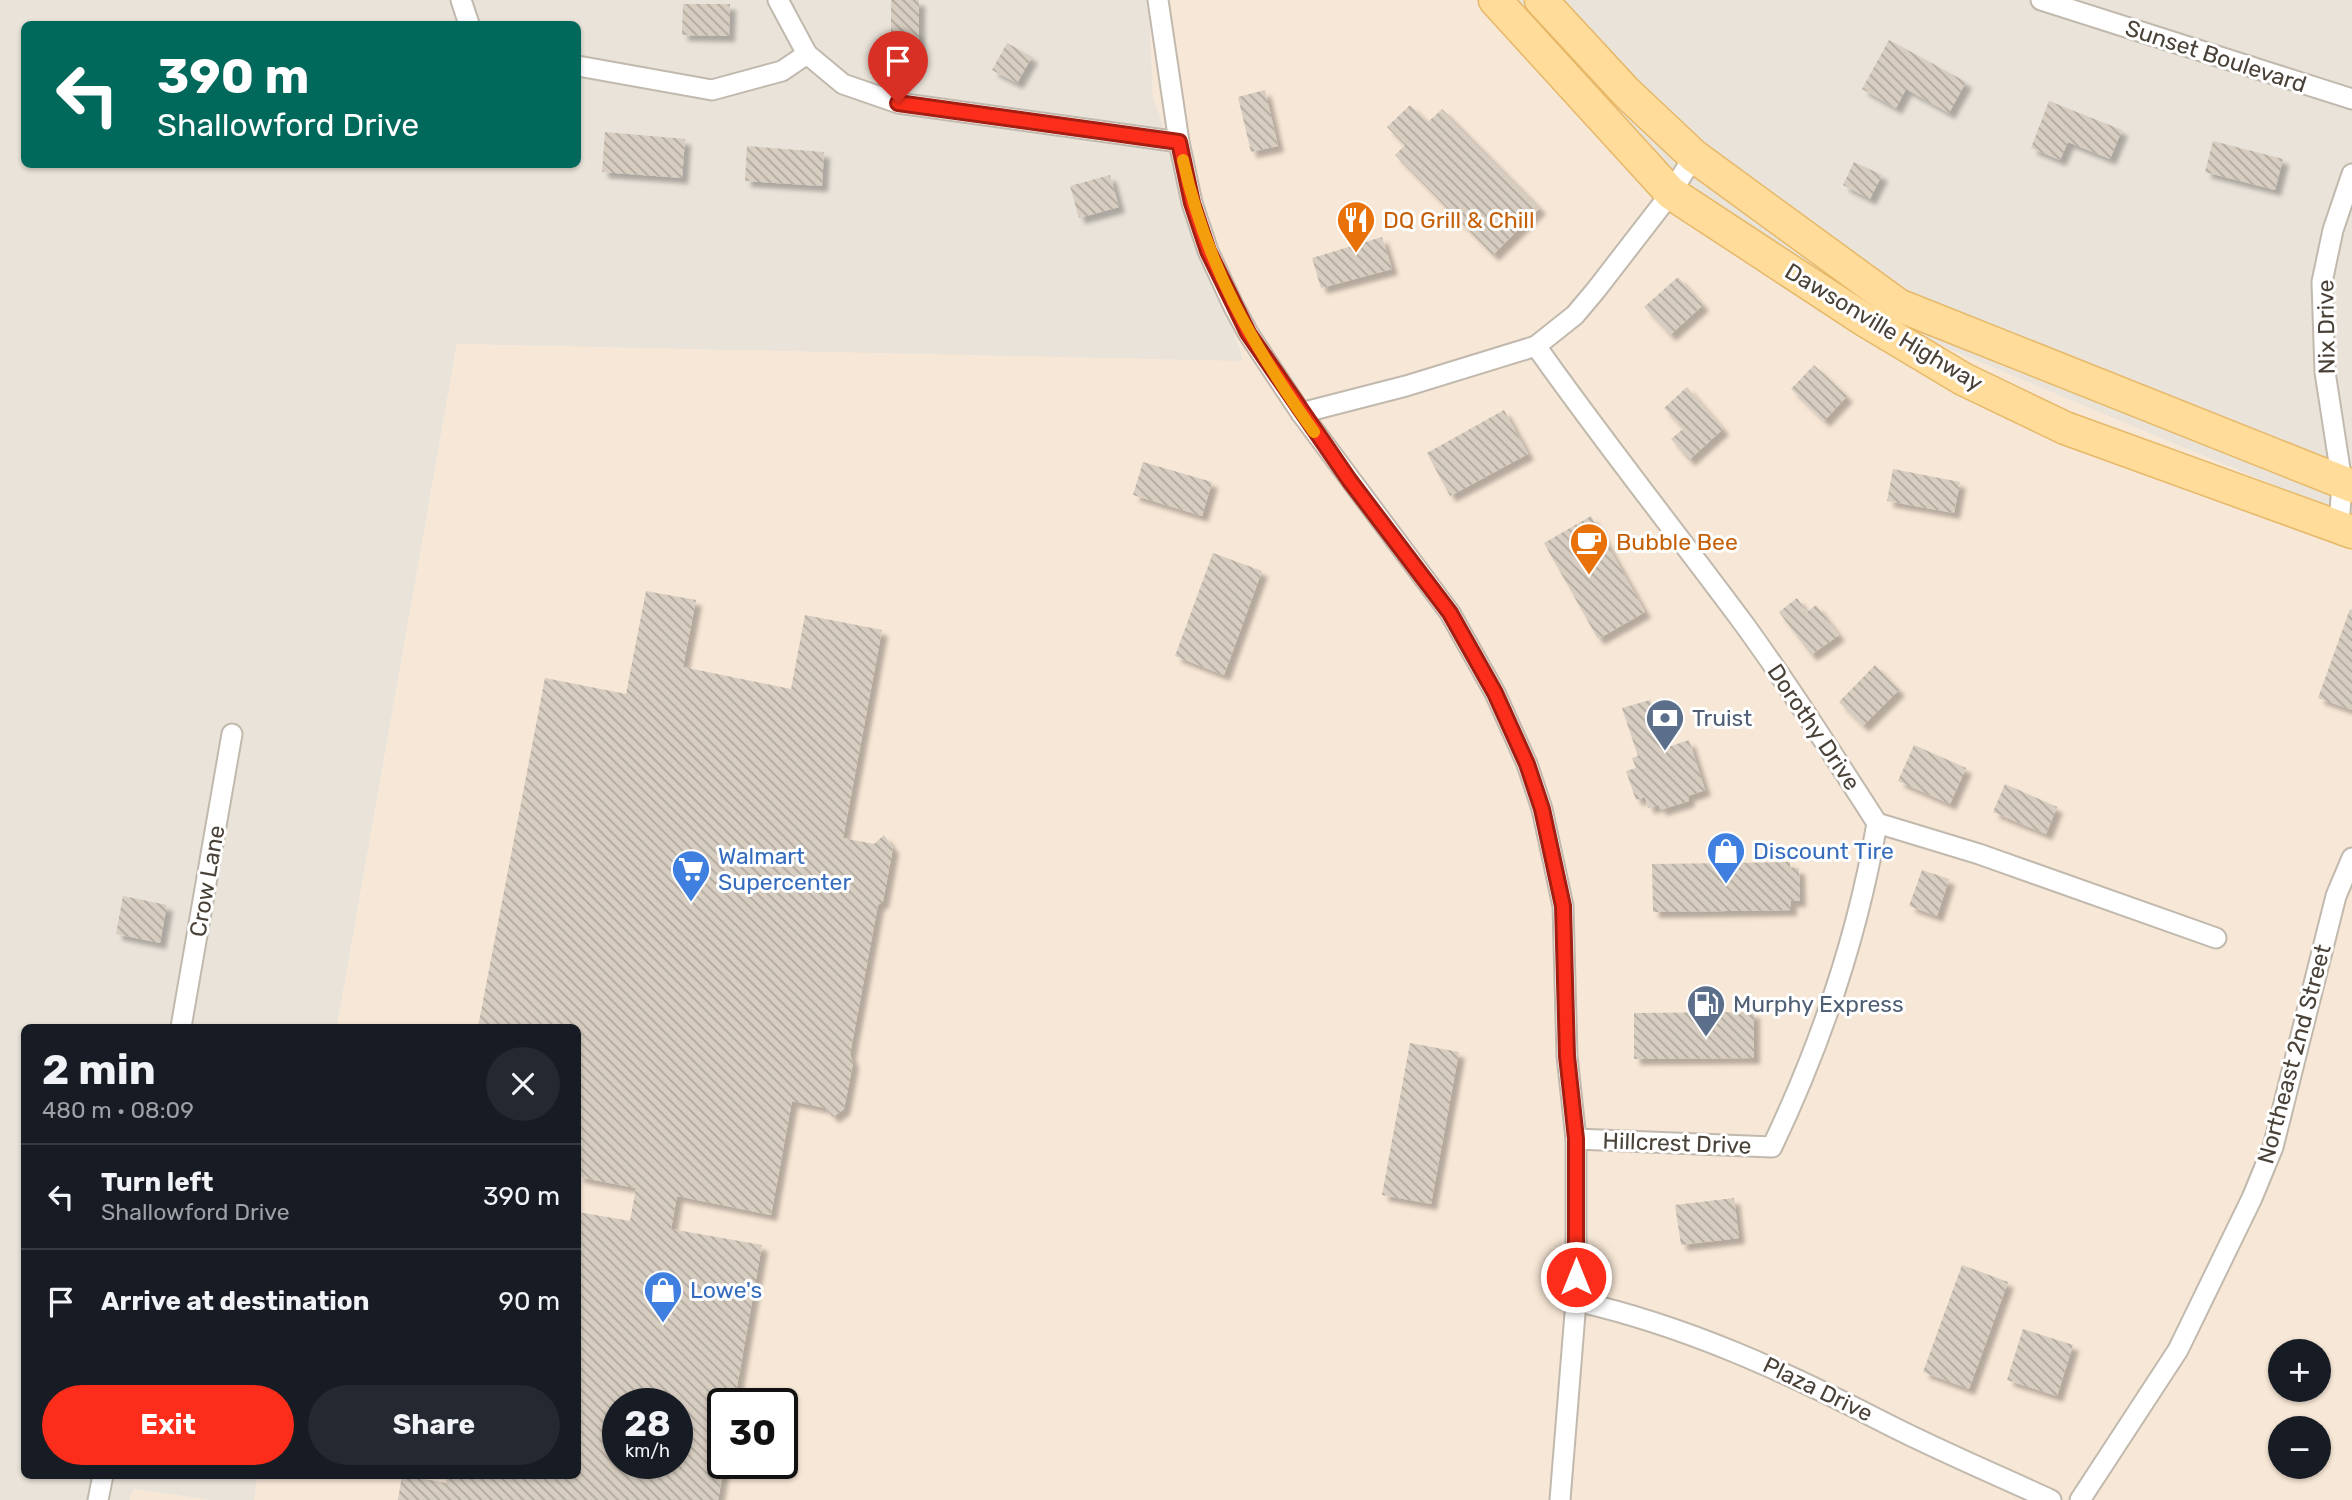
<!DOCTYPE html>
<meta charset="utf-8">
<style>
:root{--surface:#171b24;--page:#242831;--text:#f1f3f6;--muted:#9ea1a6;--line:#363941;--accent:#fc2e1b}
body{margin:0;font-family:Rubik,sans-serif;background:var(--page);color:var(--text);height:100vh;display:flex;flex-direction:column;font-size:26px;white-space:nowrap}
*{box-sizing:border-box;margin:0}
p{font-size:23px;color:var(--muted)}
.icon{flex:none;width:38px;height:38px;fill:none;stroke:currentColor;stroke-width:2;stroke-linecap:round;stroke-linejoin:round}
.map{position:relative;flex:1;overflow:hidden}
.sheet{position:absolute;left:21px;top:1024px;width:560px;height:455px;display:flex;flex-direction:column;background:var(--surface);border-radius:10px;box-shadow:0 2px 5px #0004}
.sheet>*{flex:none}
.hud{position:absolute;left:21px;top:21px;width:560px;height:147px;border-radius:10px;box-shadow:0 2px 5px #0004;background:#00695c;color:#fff;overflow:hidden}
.fabs{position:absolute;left:2268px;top:1339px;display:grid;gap:14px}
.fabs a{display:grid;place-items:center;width:63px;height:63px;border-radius:50%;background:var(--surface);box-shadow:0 2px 5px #0004;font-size:35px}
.speed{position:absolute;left:602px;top:1388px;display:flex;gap:14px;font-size:35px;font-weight:700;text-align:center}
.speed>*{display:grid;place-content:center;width:91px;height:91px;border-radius:50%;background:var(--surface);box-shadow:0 2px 5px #0004;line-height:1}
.speed small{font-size:18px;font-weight:400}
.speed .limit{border:4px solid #111;border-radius:10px;background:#fff;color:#111}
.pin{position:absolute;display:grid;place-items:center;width:60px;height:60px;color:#fff;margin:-72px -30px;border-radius:50% 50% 50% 0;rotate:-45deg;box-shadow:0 0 7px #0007}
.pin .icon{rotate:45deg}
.me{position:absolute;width:77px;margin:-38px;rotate:0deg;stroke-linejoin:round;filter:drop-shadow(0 0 5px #0008)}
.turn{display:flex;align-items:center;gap:24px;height:147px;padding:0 21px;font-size:32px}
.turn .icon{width:91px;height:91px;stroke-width:2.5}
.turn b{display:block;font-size:49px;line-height:60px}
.round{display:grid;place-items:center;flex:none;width:74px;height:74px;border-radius:37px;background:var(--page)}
.summary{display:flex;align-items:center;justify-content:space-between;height:119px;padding:0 21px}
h1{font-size:42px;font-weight:700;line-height:52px}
.action{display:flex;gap:14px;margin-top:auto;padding:14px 21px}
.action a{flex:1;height:80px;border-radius:42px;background:var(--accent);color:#fff;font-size:28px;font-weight:700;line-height:80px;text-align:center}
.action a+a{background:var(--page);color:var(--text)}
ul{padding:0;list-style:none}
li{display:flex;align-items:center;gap:21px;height:105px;padding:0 21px;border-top:2px solid var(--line)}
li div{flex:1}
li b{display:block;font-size:26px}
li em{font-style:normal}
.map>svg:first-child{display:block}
.residential{fill:#e9e3d9;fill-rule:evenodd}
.commercial{fill:#f7e7d6;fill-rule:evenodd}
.building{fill:url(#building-back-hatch);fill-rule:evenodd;filter:url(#shadow)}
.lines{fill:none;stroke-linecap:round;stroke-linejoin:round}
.street-casing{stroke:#c1b9ad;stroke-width:23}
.primary-casing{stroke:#e6b868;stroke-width:35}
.street{stroke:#fff;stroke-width:19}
.primary{stroke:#ffdc9a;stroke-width:32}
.route-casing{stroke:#a41e12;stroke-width:18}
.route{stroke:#fc2e1b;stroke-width:12}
.slow{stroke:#f59e0b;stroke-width:12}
.labels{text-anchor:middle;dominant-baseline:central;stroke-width:6;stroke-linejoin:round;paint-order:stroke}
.street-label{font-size:23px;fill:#4a4238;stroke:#fff}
.food-label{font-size:23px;fill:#c56008;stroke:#fff;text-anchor:start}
.service-label{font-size:23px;fill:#4e5e75;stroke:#fff;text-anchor:start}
.shop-label{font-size:23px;fill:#366cbe;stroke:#fff;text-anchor:start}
</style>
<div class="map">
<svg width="2352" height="1500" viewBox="0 0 2352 1500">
<defs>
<pattern id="building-back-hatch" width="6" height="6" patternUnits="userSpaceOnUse" patternTransform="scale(1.75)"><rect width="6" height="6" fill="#d7cdc0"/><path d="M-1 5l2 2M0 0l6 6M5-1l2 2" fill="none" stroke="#b0a89d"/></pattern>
<filter id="shadow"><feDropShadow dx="6" dy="6" stdDeviation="2" flood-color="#0004"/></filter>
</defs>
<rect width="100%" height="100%" fill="#f5f1eb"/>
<g class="residential">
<path d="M 0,0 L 1149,0 L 1153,96 L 1244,362 L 457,344 L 337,1027 L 24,1027 L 24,1475 L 258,1475 L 254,1500 L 210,1500 L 133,1489 L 130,1500 L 0,1500 ZM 24,24 L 578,24 L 578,164 L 24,164 Z"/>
<polygon points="1509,0 2352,0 2352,518 1834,301 1637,143"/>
</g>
<g class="commercial">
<path d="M 1149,0 L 1509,0 L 1637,143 L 1834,301 L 2352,518 L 2352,1500 L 254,1500 L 258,1475 L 578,1475 L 578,1027 L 337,1027 L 457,344 L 1244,361 L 1153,96 ZM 2280,1351 L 2319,1351 L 2319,1390 L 2280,1390 ZM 618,1404 L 677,1404 L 677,1463 L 618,1463 ZM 723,1404 L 782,1404 L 782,1463 L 723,1463 ZM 2280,1428 L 2319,1428 L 2319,1466 L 2280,1466 Z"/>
<polygon points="133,1489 210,1500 130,1500"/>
</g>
<g class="building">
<rect x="891" y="0" width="28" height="46"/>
<polygon points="683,4 730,4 729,36 682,35"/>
<polygon points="1889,40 1966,82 1949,113 1906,89 1896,108 1862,89"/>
<polygon points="1007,43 1032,57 1017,83 992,70"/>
<polygon points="1265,90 1278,146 1251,152 1238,97"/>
<polygon points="2049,101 2122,130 2110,159 2068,142 2060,160 2031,148"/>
<polygon points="1410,105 1428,122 1442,109 1540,208 1493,255 1395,155 1405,145 1387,127"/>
<polygon points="605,132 685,139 682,178 602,172"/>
<polygon points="2213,141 2283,159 2275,190 2205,172"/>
<polygon points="747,146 824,152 822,186 745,181"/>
<polygon points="1854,162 1882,175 1870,199 1843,185"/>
<polygon points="1110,175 1119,207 1079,218 1070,186"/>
<polygon points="1382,237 1392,269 1321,288 1312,258"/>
<polygon points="1678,277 1703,305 1670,335 1644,307"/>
<polygon points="1814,365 1847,396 1824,421 1791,389"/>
<polygon points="1687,387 1723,429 1689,460 1671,439 1683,429 1664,408"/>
<polygon points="1504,410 1528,454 1450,496 1427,453"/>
<polygon points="1143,462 1212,482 1202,516 1133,495"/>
<polygon points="1893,469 1960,482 1954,513 1887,501"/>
<polygon points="1591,516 1645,612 1598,639 1544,543"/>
<polygon points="1213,553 1262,571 1224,675 1175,656"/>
<path d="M 646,591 L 696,600 L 683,667 L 791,689 L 805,615 L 882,630 L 843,838 L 874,844 L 884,835 L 893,848 L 883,901 L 878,905 L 850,1054 L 853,1063 L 844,1109 L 833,1117 L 825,1108 L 792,1101 L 771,1215 L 677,1196 L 671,1229 L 762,1245 L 734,1404 L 723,1404 L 723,1472 L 718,1500 L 398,1500 L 402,1475 L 446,1483 L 448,1475 L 578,1475 L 578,1212 L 630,1221 L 636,1188 L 578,1177 L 578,1027 L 478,1027 L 545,678 L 626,694 ZM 618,1404 L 677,1404 L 677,1463 L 618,1463 Z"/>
<polygon points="1797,598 1807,612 1816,605 1839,635 1811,655 1779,612"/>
<polygon points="2350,609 2352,610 2352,710 2318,698"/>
<polygon points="1875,665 1899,690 1863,726 1839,702"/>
<polygon points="1650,700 1665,748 1689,740 1705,790 1688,796 1689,801 1660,810 1659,805 1648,808 1645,797 1636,800 1626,771 1636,768 1632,758 1638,756 1622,708"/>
<polygon points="1914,745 1966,768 1950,804 1898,781"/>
<polygon points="2005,784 2057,807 2046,834 1993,812"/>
<polygon points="1790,862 1790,868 1799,868 1800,901 1791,901 1791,910 1653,912 1652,864"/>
<polygon points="1922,870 1949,879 1937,916 1909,906"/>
<polygon points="123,896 167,905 160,943 116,934"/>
<polygon points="1754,1012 1754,1058 1634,1059 1634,1013"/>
<polygon points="1410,1043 1459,1052 1431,1204 1382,1195"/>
<polygon points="1734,1198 1739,1238 1681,1245 1675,1205"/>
<polygon points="1962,1265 2008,1282 1969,1389 1923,1372"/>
<polygon points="2023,1329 2073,1345 2057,1396 2007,1380"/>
</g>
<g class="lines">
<g class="street-casing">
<g id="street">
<polyline points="461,0 469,24"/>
<polyline points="778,0 807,54"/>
<polyline points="1158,0 1179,142 1192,203 1208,251 1233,305 1248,333 1301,413 1450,613 1495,693 1527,764 1542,809 1563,906 1567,1056 1576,1139 1576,1301 1560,1500"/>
<polyline points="2041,0 2352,99"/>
<polyline points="578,66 712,90 782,71 807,54 843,84 898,103 1179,142"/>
<path d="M 1536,346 C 1603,441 1675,531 1744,624 C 1791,689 1834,756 1877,823 L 1979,854 L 2216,938"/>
<polyline points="1301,413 1406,386 1536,346 1575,315 1596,290 1671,193 1694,156"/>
<polyline points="2339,527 2342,482 2325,372 2322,282 2333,230 2352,174"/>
<polyline points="181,1027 232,734"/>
<path d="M 1576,1139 L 1772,1147 C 1821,1044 1858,935 1877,823"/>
<path d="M 1576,1301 C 1687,1326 1786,1372 1887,1424 C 1940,1451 1997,1475 2051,1500"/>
<polyline points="98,1500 103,1475"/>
<polyline points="2080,1500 2178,1350 2252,1198 2273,1147 2336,896 2352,858"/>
</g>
</g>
<g class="primary-casing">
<g id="primary">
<polyline points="1495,0 1671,193 1866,321 1963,379 2065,428 2352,532"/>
<polyline points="1541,0 1626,92 1694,156 1898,305 2352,486"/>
</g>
</g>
<use href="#street" class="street"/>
<use href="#primary" class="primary"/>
</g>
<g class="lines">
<g class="route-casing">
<polyline id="route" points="898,103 1179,142 1192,203 1208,251 1248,333 1350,481 1450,613 1495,693 1527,764 1542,809 1563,906 1567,1056 1576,1139 1576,1277"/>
</g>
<use href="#route" class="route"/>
<path class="slow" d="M 1183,160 C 1206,265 1252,345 1314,432"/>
</g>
<defs>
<g id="restaurant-pin" transform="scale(2.0125)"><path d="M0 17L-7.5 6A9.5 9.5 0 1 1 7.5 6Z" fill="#e8710a" stroke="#fff"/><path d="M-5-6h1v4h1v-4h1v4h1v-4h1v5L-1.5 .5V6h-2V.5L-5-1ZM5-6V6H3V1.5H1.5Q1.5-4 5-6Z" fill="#fff"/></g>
<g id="cafe-pin" transform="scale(2.0125)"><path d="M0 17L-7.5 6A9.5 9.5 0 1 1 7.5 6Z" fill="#e8710a" stroke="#fff"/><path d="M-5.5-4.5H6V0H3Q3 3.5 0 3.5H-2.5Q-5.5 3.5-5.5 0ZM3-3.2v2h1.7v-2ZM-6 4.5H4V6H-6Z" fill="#fff"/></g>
<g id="bank-pin" transform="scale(2.0125)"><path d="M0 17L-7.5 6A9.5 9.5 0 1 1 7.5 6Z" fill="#5c6f8a" stroke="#fff"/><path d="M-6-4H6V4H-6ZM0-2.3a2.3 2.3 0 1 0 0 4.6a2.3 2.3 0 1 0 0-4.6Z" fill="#fff"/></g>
<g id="shop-pin" transform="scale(2.0125)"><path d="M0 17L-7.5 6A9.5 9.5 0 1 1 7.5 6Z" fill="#3f7fe0" stroke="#fff"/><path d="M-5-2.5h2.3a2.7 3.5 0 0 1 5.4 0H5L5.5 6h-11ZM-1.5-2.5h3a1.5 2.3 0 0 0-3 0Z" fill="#fff"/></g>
<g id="supermarket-pin" transform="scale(2.0125)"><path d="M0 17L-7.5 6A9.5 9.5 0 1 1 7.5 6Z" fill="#3f7fe0" stroke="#fff"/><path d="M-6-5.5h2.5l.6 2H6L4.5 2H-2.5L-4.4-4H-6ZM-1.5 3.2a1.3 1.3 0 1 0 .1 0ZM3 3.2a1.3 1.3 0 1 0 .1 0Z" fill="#fff"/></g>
<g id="fuel-pin" transform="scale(2.0125)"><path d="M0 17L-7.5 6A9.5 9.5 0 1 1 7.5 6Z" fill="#5c6f8a" stroke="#fff"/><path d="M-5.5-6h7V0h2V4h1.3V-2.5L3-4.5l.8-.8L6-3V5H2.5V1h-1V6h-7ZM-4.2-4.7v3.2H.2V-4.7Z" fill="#fff"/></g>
</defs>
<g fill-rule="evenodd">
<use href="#restaurant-pin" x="1356" y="220"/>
<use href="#cafe-pin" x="1589" y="542"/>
<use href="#bank-pin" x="1665" y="718"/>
<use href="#shop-pin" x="1726" y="851"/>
<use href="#supermarket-pin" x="691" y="869"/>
<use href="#fuel-pin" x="1706" y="1004"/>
<use href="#shop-pin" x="663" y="1290"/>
</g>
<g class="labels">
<g class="street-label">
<text transform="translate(2216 56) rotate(18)">Sunset Boulevard</text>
<text transform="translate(1884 327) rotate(31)">Dawsonville Highway</text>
<text transform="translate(2326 327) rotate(-91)">Nix Drive</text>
<text transform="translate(1814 727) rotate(56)">Dorothy Drive</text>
<text transform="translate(207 881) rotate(-80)">Crow Lane</text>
<text transform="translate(2294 1054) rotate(-75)">Northeast 2nd Street</text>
<text transform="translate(1677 1143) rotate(2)">Hillcrest Drive</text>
<text transform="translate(1818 1389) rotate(26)">Plaza Drive</text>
</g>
<g class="food-label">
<text x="1383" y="220">DQ Grill &amp; Chill</text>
<text x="1616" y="542">Bubble Bee</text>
</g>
<g class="service-label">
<text x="1692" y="718">Truist</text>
<text x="1733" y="1004">Murphy Express</text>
</g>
<g class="shop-label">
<text x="1753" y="851">Discount Tire</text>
<text x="718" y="856">Walmart<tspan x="718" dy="26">Supercenter</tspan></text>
<text x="690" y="1290">Lowe's</text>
</g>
</g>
</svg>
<div class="fabs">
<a>+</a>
<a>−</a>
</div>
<div class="speed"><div>28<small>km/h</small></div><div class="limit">30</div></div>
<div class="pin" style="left:898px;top:103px;background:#d93025"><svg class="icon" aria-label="arrive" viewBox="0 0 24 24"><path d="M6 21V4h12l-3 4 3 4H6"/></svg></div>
<svg class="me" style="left:1576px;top:1277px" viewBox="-20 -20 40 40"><circle r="17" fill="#fc2e1b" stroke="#fff" stroke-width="3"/><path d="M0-11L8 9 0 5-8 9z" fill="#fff"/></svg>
<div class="hud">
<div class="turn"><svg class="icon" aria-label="left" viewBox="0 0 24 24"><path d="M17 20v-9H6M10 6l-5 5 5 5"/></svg><div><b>390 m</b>Shallowford Drive</div></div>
</div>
<section class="sheet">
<div class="summary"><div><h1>2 min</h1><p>480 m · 08:09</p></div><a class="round"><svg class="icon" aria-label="close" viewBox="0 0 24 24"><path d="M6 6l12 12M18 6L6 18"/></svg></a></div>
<ul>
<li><svg class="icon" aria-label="left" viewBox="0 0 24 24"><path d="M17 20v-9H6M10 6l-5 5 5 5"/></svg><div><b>Turn left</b><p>Shallowford Drive</p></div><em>390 m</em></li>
<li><svg class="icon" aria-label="arrive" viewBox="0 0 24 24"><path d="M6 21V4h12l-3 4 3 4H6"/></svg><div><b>Arrive at destination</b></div><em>90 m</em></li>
</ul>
<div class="action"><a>Exit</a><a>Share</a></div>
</section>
</div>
